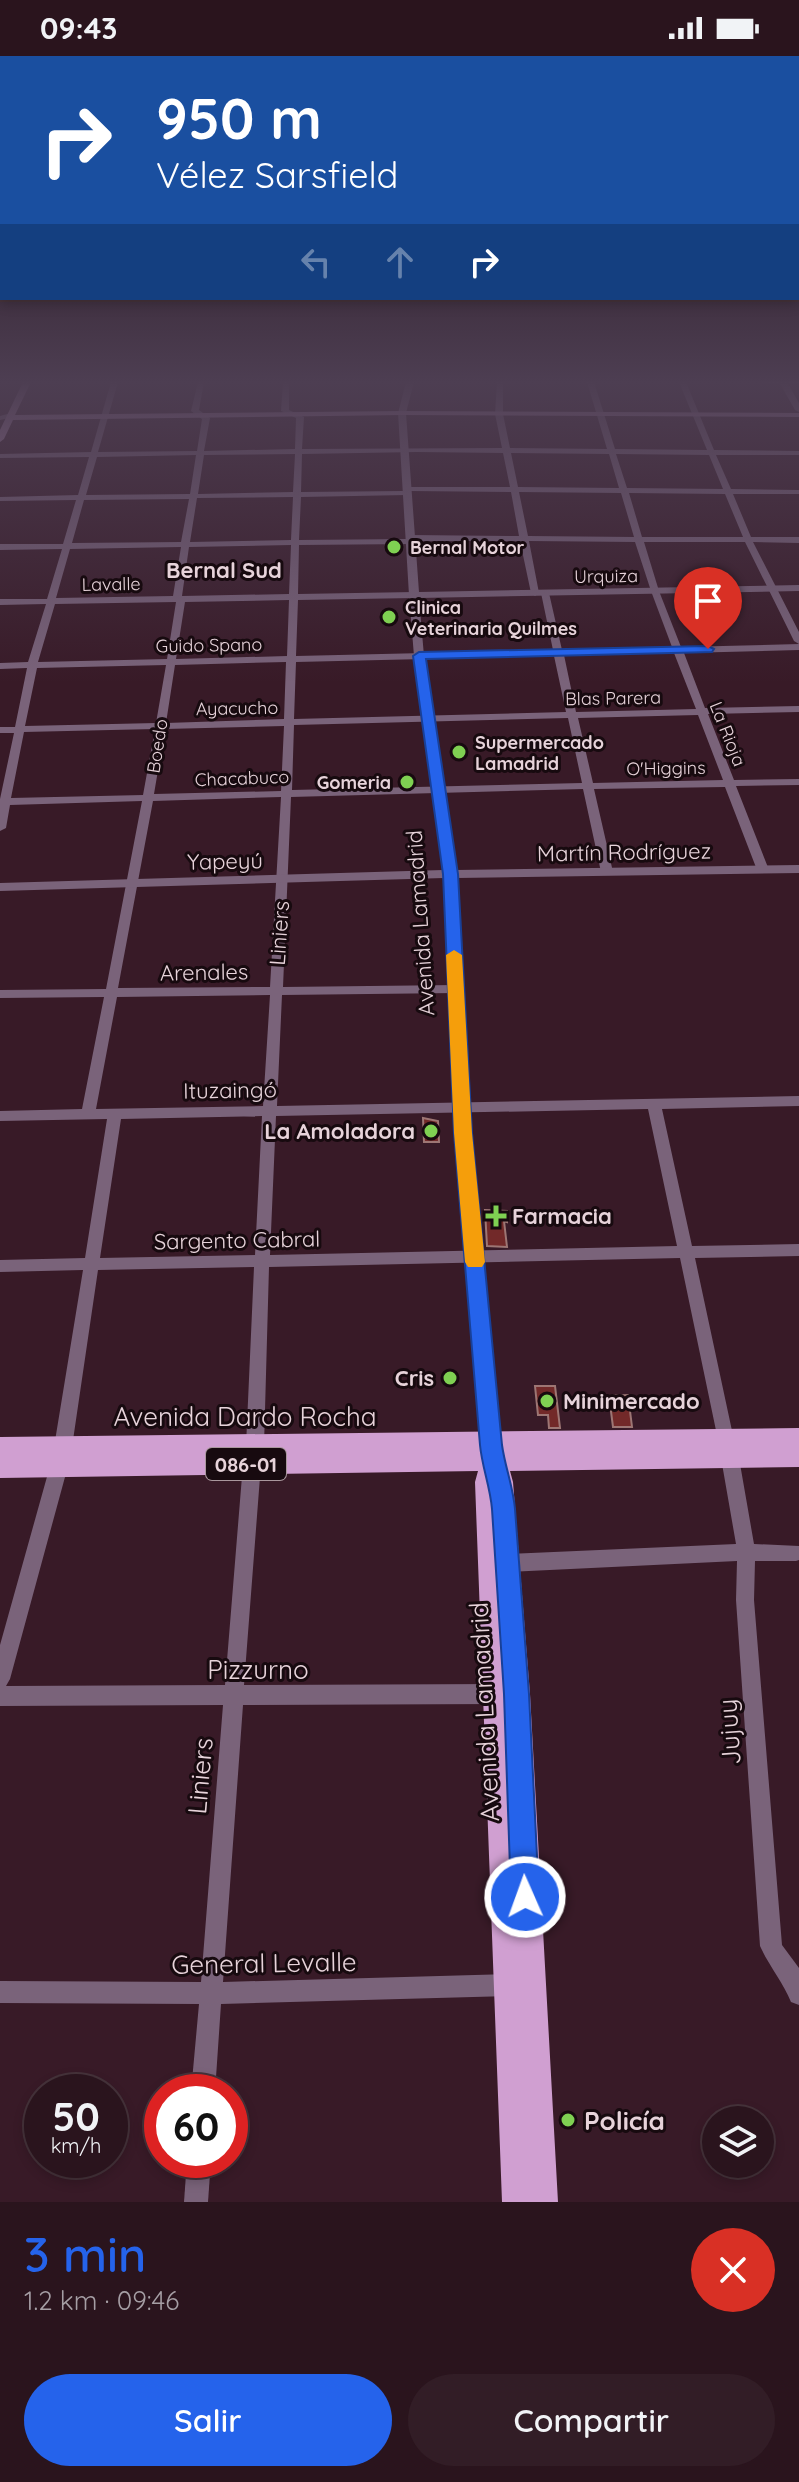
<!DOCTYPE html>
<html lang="es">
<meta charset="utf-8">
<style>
:root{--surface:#2a141d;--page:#321d26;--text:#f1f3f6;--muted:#a59ea4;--line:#46333b;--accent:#2563eb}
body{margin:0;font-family:Quicksand,sans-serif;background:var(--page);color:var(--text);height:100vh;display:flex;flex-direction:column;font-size:30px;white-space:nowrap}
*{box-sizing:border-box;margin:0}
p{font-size:26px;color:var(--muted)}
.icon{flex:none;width:44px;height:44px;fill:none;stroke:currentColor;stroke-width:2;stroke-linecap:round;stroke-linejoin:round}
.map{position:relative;height:2146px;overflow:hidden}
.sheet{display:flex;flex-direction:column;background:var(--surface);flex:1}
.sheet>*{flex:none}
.hud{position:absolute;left:0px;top:0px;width:800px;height:244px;box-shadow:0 4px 12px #0003,0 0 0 2px var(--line);background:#1a4fa0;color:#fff;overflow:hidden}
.controls{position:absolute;left:702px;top:2050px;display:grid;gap:16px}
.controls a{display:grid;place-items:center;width:72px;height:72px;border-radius:50%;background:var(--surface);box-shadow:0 4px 12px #0003,0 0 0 2px var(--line);font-size:40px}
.speed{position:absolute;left:24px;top:2018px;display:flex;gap:16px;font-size:40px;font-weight:700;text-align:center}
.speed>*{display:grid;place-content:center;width:104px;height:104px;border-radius:50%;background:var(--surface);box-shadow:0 4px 12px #0003,0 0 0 2px var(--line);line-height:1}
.speed small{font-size:20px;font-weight:400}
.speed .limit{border:12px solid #d22;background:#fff;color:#111}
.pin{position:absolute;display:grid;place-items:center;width:68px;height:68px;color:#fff;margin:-82px -34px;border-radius:50% 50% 50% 0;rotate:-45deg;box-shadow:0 0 8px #0007}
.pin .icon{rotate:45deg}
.me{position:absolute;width:88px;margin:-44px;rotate:358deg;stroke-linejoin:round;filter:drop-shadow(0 0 6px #0008)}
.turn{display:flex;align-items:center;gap:28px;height:168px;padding:0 24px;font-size:36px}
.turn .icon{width:104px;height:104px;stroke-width:2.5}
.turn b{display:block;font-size:56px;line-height:68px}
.lanes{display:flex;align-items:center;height:76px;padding:0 24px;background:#0003;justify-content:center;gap:40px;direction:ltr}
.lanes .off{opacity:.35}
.round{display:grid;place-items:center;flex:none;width:84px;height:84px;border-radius:42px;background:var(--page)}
.summary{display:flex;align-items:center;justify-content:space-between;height:136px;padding:0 24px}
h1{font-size:48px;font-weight:600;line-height:60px;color:var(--accent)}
.primary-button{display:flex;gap:16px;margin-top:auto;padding:16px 24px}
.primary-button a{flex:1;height:92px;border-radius:48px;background:var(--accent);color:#fff;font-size:32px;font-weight:600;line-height:92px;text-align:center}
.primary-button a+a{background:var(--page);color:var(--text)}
.status{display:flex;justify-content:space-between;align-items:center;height:56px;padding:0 40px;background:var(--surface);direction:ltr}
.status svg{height:22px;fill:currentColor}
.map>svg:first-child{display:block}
.building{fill:#722929;stroke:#9d7674;stroke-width:2}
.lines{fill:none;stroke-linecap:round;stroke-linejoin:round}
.minor{fill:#7a637a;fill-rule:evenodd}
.tertiary{fill:#7a637a;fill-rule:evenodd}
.secondary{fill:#ab85ab;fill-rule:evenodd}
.primary{fill:#d09fd1;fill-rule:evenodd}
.route{fill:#2563eb;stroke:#184099;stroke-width:2}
.slow{fill:#f59e0b}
.poi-dot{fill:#7fd052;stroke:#170a0f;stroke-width:3}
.labels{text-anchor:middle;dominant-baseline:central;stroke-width:6;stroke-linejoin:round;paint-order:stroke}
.far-poi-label{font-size:18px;font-weight:bold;fill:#e7d3da;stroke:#170a0f;text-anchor:start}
.far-street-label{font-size:18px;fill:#e7d3da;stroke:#170a0f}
.shield{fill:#170a0f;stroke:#a9979d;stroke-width:2}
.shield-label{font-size:20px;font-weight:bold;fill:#e7d3da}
.far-quarter-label{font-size:22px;font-weight:bold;fill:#e7d3da;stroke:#170a0f}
.street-label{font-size:22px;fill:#e7d3da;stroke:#170a0f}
.poi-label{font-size:22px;font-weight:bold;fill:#e7d3da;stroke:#170a0f;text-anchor:end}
.near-street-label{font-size:26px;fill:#e7d3da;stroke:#170a0f}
.near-poi-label{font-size:26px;font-weight:bold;fill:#e7d3da;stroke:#170a0f;text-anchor:start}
</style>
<div class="status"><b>09:43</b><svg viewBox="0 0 49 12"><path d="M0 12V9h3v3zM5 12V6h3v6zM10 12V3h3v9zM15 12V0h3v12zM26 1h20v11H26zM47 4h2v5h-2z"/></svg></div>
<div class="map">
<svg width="799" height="2146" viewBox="0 0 799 2146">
<rect width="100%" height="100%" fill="#381a27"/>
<g class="building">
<polygon points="423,1062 438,1065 439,1086 424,1086"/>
<polygon points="485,1154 507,1155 507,1166 504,1165 507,1191 487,1190"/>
<polygon points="535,1330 555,1330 560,1372 549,1372 548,1359 538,1359"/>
<polygon points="628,1339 632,1371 613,1371 609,1340"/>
</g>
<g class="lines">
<g class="minor">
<path d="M 111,326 L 118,326 L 98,396 L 197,395 L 202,363 L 191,355 L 198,326 L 204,326 L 199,354 L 210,362 L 204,395 L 295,393 L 296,362 L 281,355 L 283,326 L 289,326 L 289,354 L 304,361 L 302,393 L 502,392 L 495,358 L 497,326 L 503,326 L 503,358 L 510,392 L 607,393 L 587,326 L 594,326 L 615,393 L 707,394 L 679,326 L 686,326 L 714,394 L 799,395 L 799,399 L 716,399 L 731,433 L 799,434 L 799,438 L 733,438 L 751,481 L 799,481 L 799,487 L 753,486 L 799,576 L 799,588 L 794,585 L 745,486 L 644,486 L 659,535 L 681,591 L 799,588 L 799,594 L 684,597 L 705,652 L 799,650 L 799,656 L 708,658 L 734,724 L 799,723 L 799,729 L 736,730 L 769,814 L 767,816 L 759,816 L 757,814 L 725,731 L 594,733 L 613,816 L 607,819 L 601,816 L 583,733 L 291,741 L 283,931 L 456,929 L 462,933 L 456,937 L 282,939 L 277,1050 L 799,1040 L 799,1050 L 662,1053 L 692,1190 L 799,1188 L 799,1200 L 695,1202 L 734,1384 L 732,1389 L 726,1392 L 720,1389 L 718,1384 L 680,1202 L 269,1211 L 264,1390 L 261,1395 L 255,1398 L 249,1395 L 246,1390 L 254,1211 L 98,1214 L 72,1391 L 69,1396 L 63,1399 L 57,1396 L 54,1391 L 83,1214 L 0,1216 L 0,1204 L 85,1202 L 107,1063 L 0,1065 L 0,1055 L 82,1053 L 104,941 L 0,942 L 0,934 L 106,933 L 142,745 L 10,749 L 6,772 L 0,775 L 0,743 L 14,677 L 0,677 L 0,671 L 15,671 L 27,612 L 0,613 L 0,607 L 28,606 L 46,548 L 0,549 L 0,543 L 47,543 L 62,493 L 0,494 L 0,488 L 63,488 L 76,444 L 0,445 L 0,441 L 78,439 L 89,401 L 0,402 L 0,398 L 91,396 ZM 417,396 L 503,397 L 510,431 L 404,431 L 404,435 L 301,436 L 302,398 ZM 511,397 L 609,398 L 619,432 L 518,431 ZM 295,398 L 293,436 L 198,438 L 204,399 ZM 616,398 L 709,399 L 723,433 L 627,432 ZM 196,399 L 190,438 L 86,439 L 97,401 ZM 410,435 L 511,436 L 519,480 L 411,479 L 407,483 L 299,484 L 301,441 L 407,439 L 410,439 ZM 519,436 L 621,437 L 634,481 L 528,480 ZM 629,437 L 725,438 L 743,481 L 642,481 ZM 293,441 L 291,484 L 190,486 L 197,442 ZM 189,443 L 181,486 L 72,487 L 84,444 ZM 415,485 L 520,485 L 531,537 L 535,540 L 539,537 L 529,485 L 635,486 L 651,535 L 672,591 L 562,594 L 549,537 L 545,534 L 541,537 L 553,594 L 296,600 L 298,544 L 414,542 L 418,539 L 414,536 L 298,538 L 299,489 L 411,488 ZM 291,489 L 289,538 L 182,540 L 189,491 ZM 181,491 L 173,540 L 56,542 L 70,493 ZM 289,544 L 287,600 L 176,603 L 185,546 ZM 176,546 L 167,603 L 38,606 L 55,548 ZM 674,597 L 696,653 L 576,656 L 564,599 ZM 554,600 L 566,656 L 294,663 L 296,606 ZM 286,606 L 284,663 L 166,667 L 175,609 ZM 166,609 L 156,667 L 25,670 L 37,612 ZM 698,659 L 723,724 L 593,727 L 578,662 ZM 568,662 L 582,727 L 292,734 L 294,669 ZM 284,670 L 281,735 L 154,738 L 165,673 ZM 155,673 L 143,739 L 11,742 L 24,676 ZM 281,741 L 270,931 L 118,932 L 153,745 ZM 270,939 L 263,1050 L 96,1053 L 117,941 ZM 648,1053 L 677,1190 L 270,1199 L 276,1060 ZM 262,1060 L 255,1199 L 100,1202 L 121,1063 Z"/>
<polygon points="764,326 799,326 799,328 767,328"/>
<polygon points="11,357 14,361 0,364 0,360"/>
<path d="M 730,1394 L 736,1397 L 739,1402 L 754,1488 L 799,1490 L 799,1504 L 796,1505 L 755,1505 L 754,1544 L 782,1889 L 799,1912 L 799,1949 L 791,1946 C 783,1926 769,1910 760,1890 L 736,1544 L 737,1505 L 507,1516 L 501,1513 L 498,1507 L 501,1501 L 507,1498 L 736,1488 L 721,1402 L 724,1397 Z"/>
<polygon points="252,1400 258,1403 261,1408 244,1629 500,1628 507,1631 510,1638 507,1645 500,1648 243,1649 223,1926 512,1918 520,1921 523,1929 520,1937 512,1940 221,1948 215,2036 191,2036 199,1948 0,1947 0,1925 201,1926 223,1649 0,1650 0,1589 50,1410 53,1405 59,1402 65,1405 68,1410 10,1623 6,1630 225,1629 243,1408 246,1403"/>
<polygon points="187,2104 211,2104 208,2146 184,2146"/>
</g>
<g class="tertiary">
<polygon points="406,326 414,326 406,357 419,536 799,529 799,535 419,542 424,600 456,814 799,809 799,817 457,822 471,1077 501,1389 498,1395 491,1398 484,1395 481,1389 455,1077 444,822 0,835 0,827 443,814 414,600 409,539 398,357"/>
<polygon points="779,326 787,326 799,347 799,356 795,354"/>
</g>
<polygon class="secondary" points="23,326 31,326 15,359 402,355 799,357 799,361 402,359 13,364 4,383 0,386 0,374"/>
<polygon class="primary" points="799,1372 799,1411 510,1415 513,1426 530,1638 558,2146 502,2146 475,1426 478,1415 0,1422 0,1381"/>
</g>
<linearGradient id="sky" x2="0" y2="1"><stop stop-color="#1f0e15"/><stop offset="0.52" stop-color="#4d3e52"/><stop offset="1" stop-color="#4d3e52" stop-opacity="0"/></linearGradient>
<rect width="799" height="627" fill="url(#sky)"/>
<path class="route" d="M 708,590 L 714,593 L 712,596 L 426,603 L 458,818 L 472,1077 L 502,1389 C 505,1411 513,1430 515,1453 L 529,1638 L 539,1841 L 535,1851 L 525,1855 L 515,1851 L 511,1841 L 504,1638 L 492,1453 C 490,1430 482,1411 480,1389 L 454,1077 L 443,818 L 413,600 L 419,596 Z"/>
<polygon class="slow" points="454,894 462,899 472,1077 485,1206 482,1211 468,1211 465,1206 454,1077 446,899"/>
<g class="poi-dot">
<circle cx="394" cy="491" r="8"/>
<circle cx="389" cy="561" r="8"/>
<circle cx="459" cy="696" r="8"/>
<circle cx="407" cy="726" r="8"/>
<circle cx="431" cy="1075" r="8"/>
<path d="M492 1148h8v8h8v8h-8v8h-8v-8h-8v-8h8z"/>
<circle cx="450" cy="1322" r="8"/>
<circle cx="547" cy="1345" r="8"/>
<circle cx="568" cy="2064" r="8"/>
</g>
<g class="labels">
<g class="far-poi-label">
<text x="410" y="491">Bernal Motor</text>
<text x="405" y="551">Clinica<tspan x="405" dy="21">Veterinaria Quilmes</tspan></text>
<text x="475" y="686">Supermercado<tspan x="475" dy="21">Lamadrid</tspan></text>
<text x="391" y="726" text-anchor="end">Gomeria</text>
</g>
<g class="far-street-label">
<text transform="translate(606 520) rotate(-1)">Urquiza</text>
<text transform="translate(111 528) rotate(-1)">Lavalle</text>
<text transform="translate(209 589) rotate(-1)">Guido Spano</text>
<text transform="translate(613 642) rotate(-1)">Blas Parera</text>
<text transform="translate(237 652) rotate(-1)">Ayacucho</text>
<text transform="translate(728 678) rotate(68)">La Rioja</text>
<text transform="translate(157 690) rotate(-81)">Boedo</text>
<text transform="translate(666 712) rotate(-1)">O'Higgins</text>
<text transform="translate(242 722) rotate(-2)">Chacabuco</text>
</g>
<rect class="shield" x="206" y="1392" width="80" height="32" rx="6"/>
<g class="shield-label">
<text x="246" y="1408">086-01</text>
</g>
<g class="far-quarter-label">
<text x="224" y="514">Bernal Sud</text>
</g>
<g class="street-label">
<text transform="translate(624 796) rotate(-1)">Martín Rodríguez</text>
<text transform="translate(225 805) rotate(-1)">Yapeyú</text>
<text transform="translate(420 867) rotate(-94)">Avenida Lamadrid</text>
<text transform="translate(279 877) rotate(-86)">Liniers</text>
<text transform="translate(204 916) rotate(-1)">Arenales</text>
<text transform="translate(230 1034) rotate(-1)">Ituzaingó</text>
<text transform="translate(237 1184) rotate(-1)">Sargento Cabral</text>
</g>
<g class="poi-label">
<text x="415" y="1075">La Amoladora</text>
<text x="512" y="1160" text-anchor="start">Farmacia</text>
<text x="434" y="1322">Cris</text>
<text x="563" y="1345" text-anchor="start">Minimercado</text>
</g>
<g class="near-street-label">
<text x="245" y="1360">Avenida Dardo Rocha</text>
<text x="258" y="1613">Pizzurno</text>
<text transform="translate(484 1656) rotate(-93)">Avenida Lamadrid</text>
<text transform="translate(729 1676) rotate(-94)">Jujuy</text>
<text transform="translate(200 1720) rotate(-85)">Liniers</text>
<text transform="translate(264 1907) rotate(-1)">General Levalle</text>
</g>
<g class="near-poi-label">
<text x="584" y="2064">Policía</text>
</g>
</g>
</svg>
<div class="controls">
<a><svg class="icon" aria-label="layers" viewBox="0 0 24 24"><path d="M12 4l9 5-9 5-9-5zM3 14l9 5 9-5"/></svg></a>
</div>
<div class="speed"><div>50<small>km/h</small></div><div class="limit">60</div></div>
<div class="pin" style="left:708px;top:593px;background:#d93025"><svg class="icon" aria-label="arrive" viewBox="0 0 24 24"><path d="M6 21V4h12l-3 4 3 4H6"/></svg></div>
<svg class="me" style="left:525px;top:1841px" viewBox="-20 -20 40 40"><circle r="17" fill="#2563eb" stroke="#fff" stroke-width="3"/><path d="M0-11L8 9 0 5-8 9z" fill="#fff"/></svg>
<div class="hud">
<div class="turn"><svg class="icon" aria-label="right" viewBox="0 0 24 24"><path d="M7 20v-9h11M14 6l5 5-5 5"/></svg><div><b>950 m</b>Vélez Sarsfield</div></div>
<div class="lanes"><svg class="icon off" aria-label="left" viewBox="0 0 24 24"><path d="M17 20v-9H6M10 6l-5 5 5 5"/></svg><svg class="icon off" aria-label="ahead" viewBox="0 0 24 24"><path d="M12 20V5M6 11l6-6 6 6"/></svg><svg class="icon" aria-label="right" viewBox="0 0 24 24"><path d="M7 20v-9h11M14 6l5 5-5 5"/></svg></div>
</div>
</div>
<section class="sheet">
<div class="summary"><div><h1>3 min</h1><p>1.2 km · 09:46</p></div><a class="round" style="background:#d93025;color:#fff"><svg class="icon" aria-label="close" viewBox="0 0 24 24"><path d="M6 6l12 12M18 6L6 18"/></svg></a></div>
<div class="primary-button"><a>Salir</a><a>Compartir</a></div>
</section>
